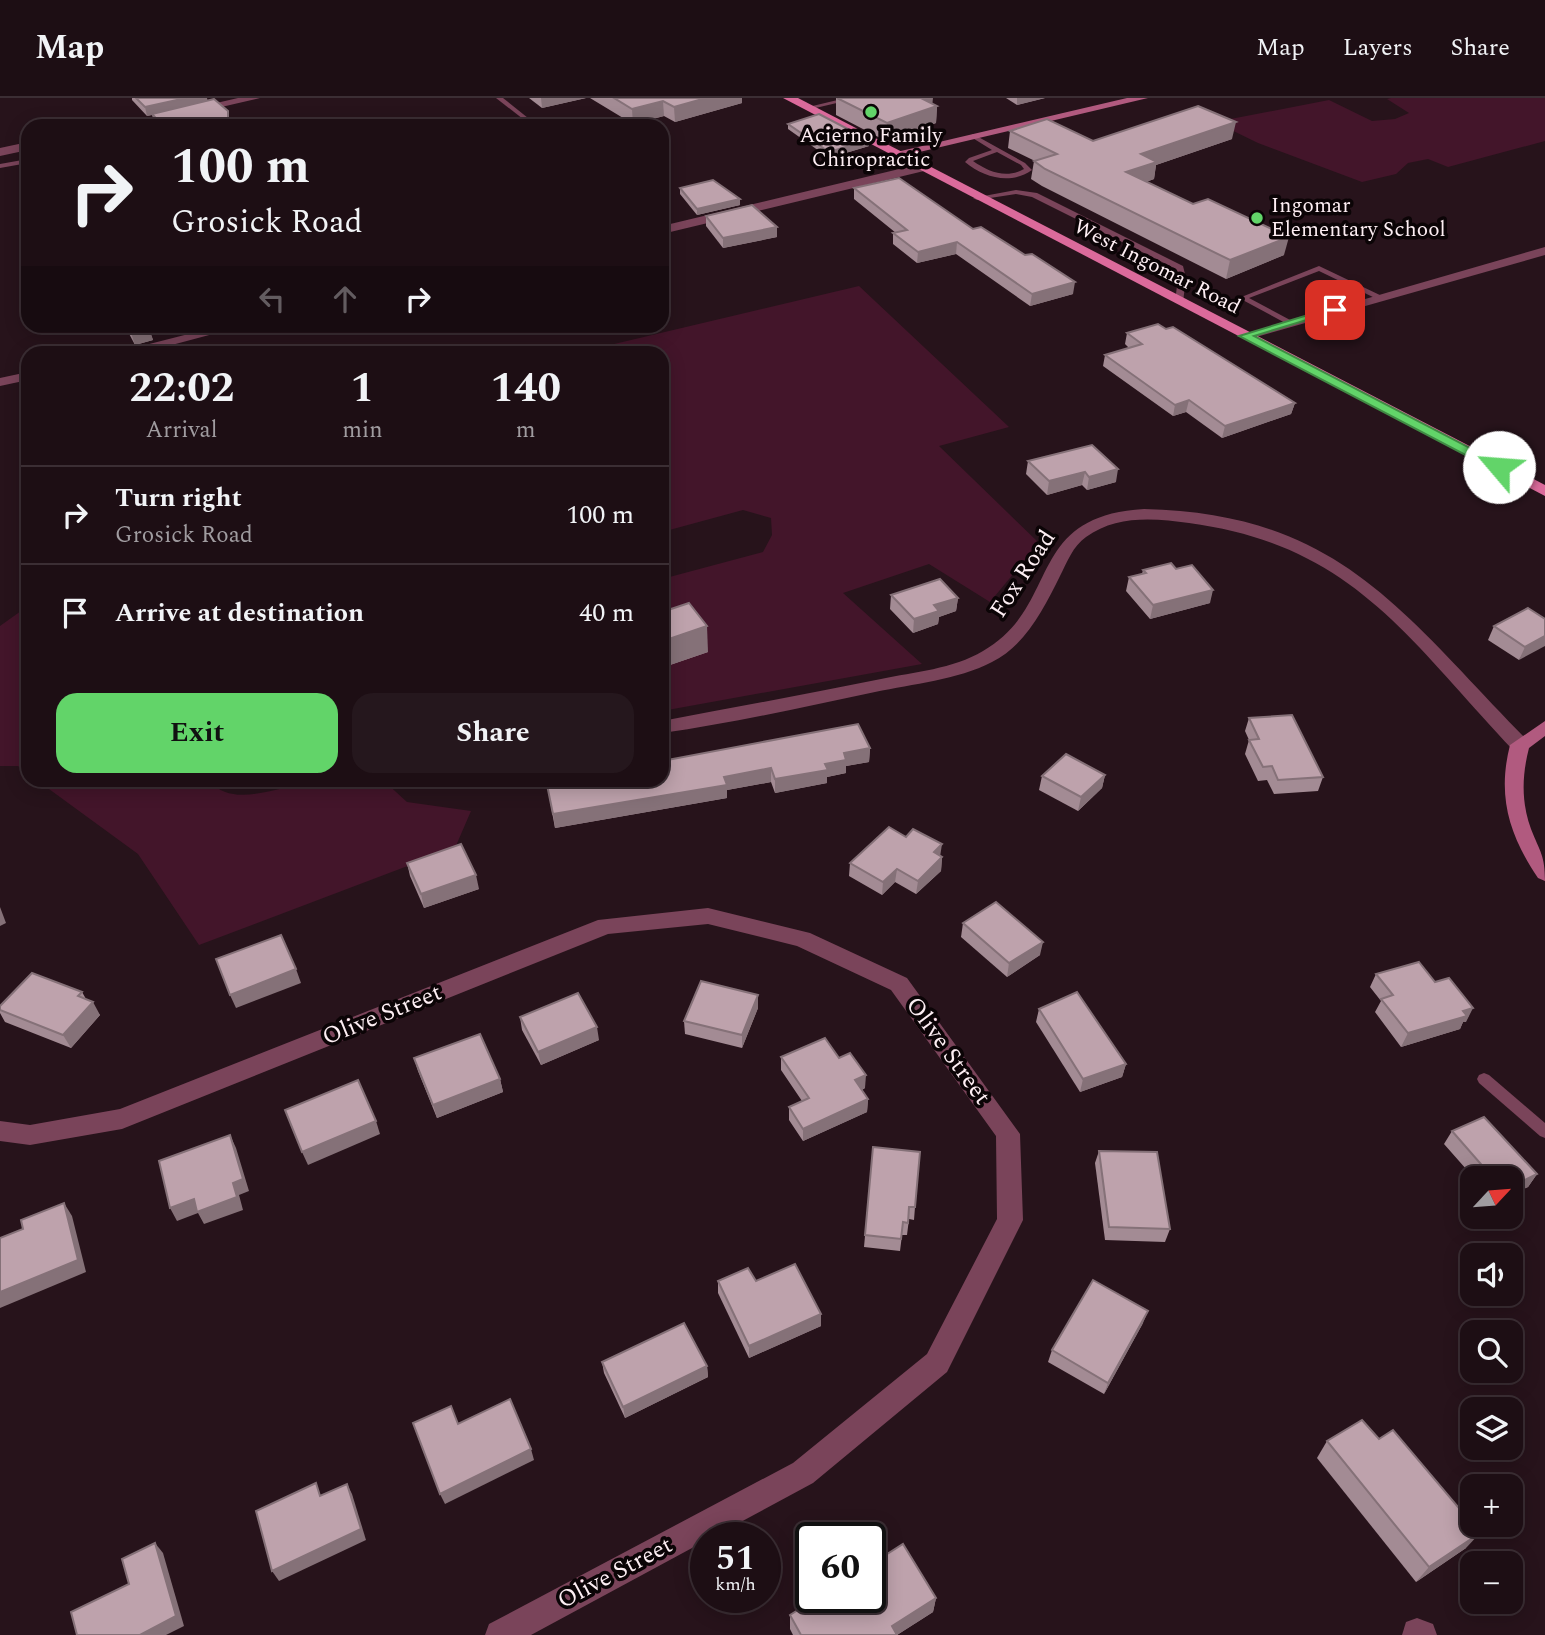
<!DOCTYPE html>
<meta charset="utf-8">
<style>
:root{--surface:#1d0e14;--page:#25171d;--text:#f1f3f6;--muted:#a09ca0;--line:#3b2e34;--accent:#62d469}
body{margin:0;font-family:Spectral,serif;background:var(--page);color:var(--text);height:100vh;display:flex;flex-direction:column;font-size:26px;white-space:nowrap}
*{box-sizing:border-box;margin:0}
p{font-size:23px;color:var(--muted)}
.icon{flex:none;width:38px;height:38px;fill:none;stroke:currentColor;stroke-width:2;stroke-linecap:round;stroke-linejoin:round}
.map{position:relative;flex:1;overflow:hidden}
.drawer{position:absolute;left:21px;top:248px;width:648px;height:441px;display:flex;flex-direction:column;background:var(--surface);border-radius:21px;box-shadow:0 4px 18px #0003,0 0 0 2px var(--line)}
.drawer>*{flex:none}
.hud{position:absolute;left:21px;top:21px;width:648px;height:214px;border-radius:21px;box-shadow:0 4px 18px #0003,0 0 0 2px var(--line);background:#1d0e14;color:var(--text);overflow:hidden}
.needle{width:46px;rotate:64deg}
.controls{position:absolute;left:1460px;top:1068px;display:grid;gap:14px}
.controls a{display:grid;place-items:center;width:63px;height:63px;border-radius:14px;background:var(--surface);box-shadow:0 4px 18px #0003,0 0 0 2px var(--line);font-size:35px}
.speed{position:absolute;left:690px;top:1424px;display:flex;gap:14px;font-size:35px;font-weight:700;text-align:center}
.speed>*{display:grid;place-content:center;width:91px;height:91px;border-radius:50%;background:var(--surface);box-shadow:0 4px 18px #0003,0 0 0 2px var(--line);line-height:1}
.speed small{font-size:18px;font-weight:400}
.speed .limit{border:4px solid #111;border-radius:10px;background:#fff;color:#111}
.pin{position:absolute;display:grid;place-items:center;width:60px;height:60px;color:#fff;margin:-30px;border-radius:14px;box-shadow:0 4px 10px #0006}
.me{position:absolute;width:77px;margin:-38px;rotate:297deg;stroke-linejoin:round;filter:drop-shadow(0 0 5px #0008)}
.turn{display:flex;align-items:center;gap:24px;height:147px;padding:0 35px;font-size:32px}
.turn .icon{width:91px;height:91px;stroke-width:2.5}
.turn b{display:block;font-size:49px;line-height:60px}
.lanes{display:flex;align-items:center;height:66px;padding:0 35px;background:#0003;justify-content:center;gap:35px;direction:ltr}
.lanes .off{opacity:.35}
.eta{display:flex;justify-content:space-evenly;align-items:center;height:119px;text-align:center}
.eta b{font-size:42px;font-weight:700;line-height:49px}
.primary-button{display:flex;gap:14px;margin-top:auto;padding:14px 35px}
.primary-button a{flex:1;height:80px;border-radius:21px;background:var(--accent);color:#111;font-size:28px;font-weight:700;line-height:80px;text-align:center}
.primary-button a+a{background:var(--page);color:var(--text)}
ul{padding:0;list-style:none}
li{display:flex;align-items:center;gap:21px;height:98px;padding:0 35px;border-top:2px solid var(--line)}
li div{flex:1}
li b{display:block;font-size:26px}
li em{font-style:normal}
header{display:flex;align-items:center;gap:42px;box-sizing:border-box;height:98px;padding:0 35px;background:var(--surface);border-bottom:2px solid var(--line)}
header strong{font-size:33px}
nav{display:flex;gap:38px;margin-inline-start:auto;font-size:24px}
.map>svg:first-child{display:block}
.green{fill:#43152a}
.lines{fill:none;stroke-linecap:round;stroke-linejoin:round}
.lane{fill:#7a445a;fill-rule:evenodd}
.street{fill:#7a445a;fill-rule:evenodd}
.secondary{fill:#b15a7f;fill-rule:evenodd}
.primary{fill:#db6a9b;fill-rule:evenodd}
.wall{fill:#a38b94}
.shaded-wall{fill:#857178}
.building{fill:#bea2ac;stroke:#857178;stroke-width:2}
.route{fill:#62d469;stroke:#408a44;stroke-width:2}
.poi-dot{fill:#62d469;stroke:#0b0406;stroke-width:2.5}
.labels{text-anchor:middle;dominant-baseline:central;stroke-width:7;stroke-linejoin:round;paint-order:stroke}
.far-poi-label{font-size:21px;fill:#fdeef3;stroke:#0b0406}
.far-street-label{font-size:21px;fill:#fdeef3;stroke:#0b0406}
.street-label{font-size:24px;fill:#fdeef3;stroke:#0b0406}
</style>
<header>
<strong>Map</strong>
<nav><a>Map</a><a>Layers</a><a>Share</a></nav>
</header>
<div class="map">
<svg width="1545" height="1537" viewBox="0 0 1545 1537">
<rect width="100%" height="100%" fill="#27131b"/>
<g class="green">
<polygon points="1391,0 1545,0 1545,43 1448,69 1428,61 1408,65 1396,76 1362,84 1258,45 1215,24 1329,2 1372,23 1395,21 1409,15 1387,1"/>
<polygon points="859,188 1009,329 939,348 1039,445 990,504 929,466 843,495 922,566 662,613 662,481 763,454 772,437 771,420 743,412 662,434 662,256 572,256"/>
<polygon points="28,508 28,675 18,668 0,668 0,528"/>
<path d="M 38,683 L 210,683 C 233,712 283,687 313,683 C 336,680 361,683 384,683 L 407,704 L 471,713 L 455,750 L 199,847 L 138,756 Z"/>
</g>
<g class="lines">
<g class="lane">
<polygon points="496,0 503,0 528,20 523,21"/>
<polygon points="846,0 858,0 807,12 804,10"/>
<path d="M 973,36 L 1025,65 L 1032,72 C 1011,87 984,80 965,64 L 969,60 L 992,52 L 971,39 L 970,38 ZM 997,54 L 1021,67 L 1024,71 C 1006,81 989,74 973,63 Z"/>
<polygon points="28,61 28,65 0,70 0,66"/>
<polygon points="1016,92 1037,95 1183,168 1186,180 1183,204 1179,206 1175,204 1178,180 1176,171 1032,99 1016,96 977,102 973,100"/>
<polygon points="1319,168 1384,199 1377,201 1319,173 1249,200 1292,223 1292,227 1289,227 1239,200"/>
<polygon points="1484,975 1489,977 1545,1025 1545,1040 1540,1038 1479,985 1477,981 1479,977"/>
</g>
<g class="street">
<polygon points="238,0 260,0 139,28 117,28"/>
<polygon points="28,44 28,52 0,58 0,50"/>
<polygon points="920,66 926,70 924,73 662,136 662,128"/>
<polygon points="1545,149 1545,157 1249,241 1237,238"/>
<polygon points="220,228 243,228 138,256 110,256"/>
<polygon points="28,274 28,282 0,288 0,280"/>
<path d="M 1144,411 C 1340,415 1403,516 1527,642 L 1530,647 L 1527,652 L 1513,652 C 1408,541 1353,447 1189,425 C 1154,420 1116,417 1086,439 C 1073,448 1067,464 1060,478 C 1044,510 1026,547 992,564 C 957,582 913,586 875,594 C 804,609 733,625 662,635 L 662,623 C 735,609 808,596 881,581 C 914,574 953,571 983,553 C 1062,508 1024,418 1144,411 Z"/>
<polygon points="708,810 810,835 907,880 1020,1036 1023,1122 947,1274 813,1385 711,1440 705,1440 705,1443 531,1537 485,1537 489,1526 793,1365 927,1256 997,1121 996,1038 891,892 797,848 708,826 608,836 122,1031 30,1047 0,1043 0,1023 30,1027 120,1011 598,822"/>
<polygon points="1417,1520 1433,1526 1437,1537 1402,1537 1406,1524"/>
</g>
<g class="secondary">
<polygon points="1127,0 1148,0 894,60 888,56"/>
<path d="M 1545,623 L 1545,638 L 1529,650 C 1522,677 1521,704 1531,731 C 1540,754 1545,757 1545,783 L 1538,780 C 1509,737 1497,698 1510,647 Z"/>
</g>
<polygon class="primary" points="783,0 798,0 1545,387 1545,398"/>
</g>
<g class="wall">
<polygon points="132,0 207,0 207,3 230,25 230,28 156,28 152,17 147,18 132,2"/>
<polygon points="529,0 586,0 542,10"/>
<polygon points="590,0 742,0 742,5 675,24 664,18 633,26"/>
<polygon points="836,0 937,8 936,25 886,43 836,17"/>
<polygon points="1006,0 1045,0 1017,7"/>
<polygon points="788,26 869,42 869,48 829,60 788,31"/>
<polygon points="1010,33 1093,43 1232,41 1156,67 1154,81 1146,84 1284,157 1226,181 1042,88 1031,81 1034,63 1035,63 1008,50"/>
<polygon points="680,90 740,107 697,117 680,96"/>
<polygon points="854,90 973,131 1073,196 1030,208 956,156 917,165 893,146 893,135 896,135 854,101"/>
<polygon points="706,118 777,129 777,139 723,150 706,128"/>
<polygon points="125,228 148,228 153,242 135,247"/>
<polygon points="1166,231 1295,305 1291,316 1222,340 1186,314 1173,318 1103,268 1105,257 1129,250 1125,246 1127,235"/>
<polygon points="1092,347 1116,384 1087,392 1082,387 1047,397 1026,376 1028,363"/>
<polygon points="1143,472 1210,505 1150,521 1126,493 1129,479 1142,476"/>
<polygon points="891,497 958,500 956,513 939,519 938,526 913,535 890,511"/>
<polygon points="1545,521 1519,562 1488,542 1494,528"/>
<polygon points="662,531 708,554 670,567 662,555"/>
<polygon points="1249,620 1323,679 1318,693 1274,696 1267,682 1258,683 1245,656 1249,642 1245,633"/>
<polygon points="870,650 869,664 846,668 846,675 827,679 827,685 775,695 771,684 727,692 727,700 555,730 546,682 662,682 662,663"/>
<polygon points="1105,677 1102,690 1078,713 1039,692 1042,678"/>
<polygon points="941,758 942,759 941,773 916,796 895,784 882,797 849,778 850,765"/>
<polygon points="407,765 479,791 424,810 410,778"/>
<polygon points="963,825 1040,857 1007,879 961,839"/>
<polygon points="1376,876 1435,884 1466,924 1463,924 1460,931 1401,949 1375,914 1381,903 1370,889"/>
<polygon points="82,894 86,901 100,917 71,950 5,924 0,915 0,908"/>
<polygon points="758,897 758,910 742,950 685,936 684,923"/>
<polygon points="1039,911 1126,966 1122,979 1080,994 1036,924"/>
<polygon points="520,919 599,942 541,967 522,932"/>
<polygon points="781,959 839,960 865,990 862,992 868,1001 867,1014 803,1043 789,1022 789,1009 802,1003 781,972"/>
<polygon points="414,960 500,981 503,994 437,1020 418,973"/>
<polygon points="1452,1033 1537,1076 1528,1089 1510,1097 1510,1080 1474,1080 1444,1046"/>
<polygon points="873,1049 915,1109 914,1122 909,1121 907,1137 902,1137 900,1153 864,1149"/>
<polygon points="1099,1053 1170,1131 1165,1144 1105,1142 1095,1065"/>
<polygon points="718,1183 756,1183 821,1228 749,1260 718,1195"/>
<polygon points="1143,1225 1104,1296 1048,1264 1052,1252"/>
<polygon points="602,1264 707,1268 708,1279 625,1320 604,1275"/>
<polygon points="1327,1343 1466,1450 1416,1484 1317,1360"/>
<polygon points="936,1500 933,1514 897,1537 793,1537 790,1531 790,1517"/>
</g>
<g class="shaded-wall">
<polygon points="186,0 207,0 208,4 147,18 145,9"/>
<polygon points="541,0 586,0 542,10"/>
<polygon points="706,0 742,0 742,5 675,24 674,9"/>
<polygon points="918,0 933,0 932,9 937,8 936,25 886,43 887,25"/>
<polygon points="1017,0 1045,0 1017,7"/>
<polygon points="663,3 664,18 633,26 632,11"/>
<polygon points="228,13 230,28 224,28"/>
<polygon points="1236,24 1232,41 1156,67 1154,81 1124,92 1126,74 1141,56"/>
<polygon points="869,42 869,48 829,60 829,54"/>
<polygon points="740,101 740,107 697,117 697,111"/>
<polygon points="777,129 777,139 723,150 723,140"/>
<polygon points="1289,139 1284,157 1226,181 1230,162"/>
<polygon points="957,144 956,156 917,165 918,154"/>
<polygon points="1075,184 1073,196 1030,208 1032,196"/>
<polygon points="149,231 153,242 135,247 131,235"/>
<polygon points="1189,302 1186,314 1173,318 1175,307"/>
<polygon points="1295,305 1291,316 1222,340 1225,328"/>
<polygon points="1118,371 1116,384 1087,392 1089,379"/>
<polygon points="1085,374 1082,387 1047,397 1049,383"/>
<polygon points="1213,492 1210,505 1150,521 1153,507"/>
<polygon points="958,500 956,513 939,519 938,526 913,535 914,521 934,507"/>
<polygon points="707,528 708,554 670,567 669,541"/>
<polygon points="1545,538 1545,548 1519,562 1525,549"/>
<polygon points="870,650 869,664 846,668 846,675 827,679 827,685 775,695 775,681 844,655"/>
<polygon points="771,670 771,684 727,692 727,700 555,730 553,716 724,679"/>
<polygon points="1105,677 1102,690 1078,713 1081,699"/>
<polygon points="942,746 940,759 934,754"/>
<polygon points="942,759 941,773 916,796 918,783"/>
<polygon points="897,771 895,784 882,797 883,784"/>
<polygon points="476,777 479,791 424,810 421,796"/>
<polygon points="0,809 6,825 0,828"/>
<polygon points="1043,844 1040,857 1007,879 1009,865"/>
<polygon points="296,871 301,885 236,910 230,897"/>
<polygon points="758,897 758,910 742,950 742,937"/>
<polygon points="93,904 100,917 71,950 63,937"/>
<polygon points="1473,910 1466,924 1463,924 1460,931 1401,949 1408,935 1463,913"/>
<polygon points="597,929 599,942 541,967 538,954"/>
<polygon points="1126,966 1122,979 1080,994 1083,981"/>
<polygon points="866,977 865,990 854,995 855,982"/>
<polygon points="500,981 503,994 437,1020 433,1007"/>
<polygon points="868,1001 867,1014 803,1043 803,1031"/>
<polygon points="376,1023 380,1036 308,1067 302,1054"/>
<polygon points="230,1037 236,1050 249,1093 239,1097 243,1112 204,1126 198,1115 177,1123 170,1110 233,1085"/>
<polygon points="1537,1076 1528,1089 1510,1097 1510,1089"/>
<polygon points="64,1105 72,1118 86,1174 0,1210 0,1194"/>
<polygon points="1148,1213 1143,1225 1104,1296 1108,1285"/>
<polygon points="821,1216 821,1228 749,1260 749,1248"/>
<polygon points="707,1268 708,1279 625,1320 623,1309"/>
<polygon points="531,1351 534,1362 445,1406 440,1396"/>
<polygon points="347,1386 352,1396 366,1442 279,1483 272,1473"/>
<polygon points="1480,1435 1466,1450 1416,1484 1429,1469"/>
<polygon points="155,1445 163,1455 184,1528 166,1537 140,1537"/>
<polygon points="936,1500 933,1514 897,1537 892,1528"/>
</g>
<g class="building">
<polygon points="136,0 186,0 145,9"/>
<polygon points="614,0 706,0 674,9 663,3 632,11"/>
<polygon points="837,0 921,0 937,8 887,25"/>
<polygon points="214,1 228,13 228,27 163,28 152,16"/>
<polygon points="1198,8 1236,24 1141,56 1157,64 1126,74 1193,106 1208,101 1289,139 1230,162 1045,71 1034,63 1057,56 1010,33 1047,21 1093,43"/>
<polygon points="819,16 869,42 829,54 788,26"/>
<polygon points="899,80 973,131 981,129 1025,157 1032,156 1075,184 1032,196 957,144 918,154 893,135 907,132 854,90"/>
<polygon points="713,82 740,101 697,111 680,90"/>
<polygon points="752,107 777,129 723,140 706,118"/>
<polygon points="1158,226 1166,231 1173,229 1295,305 1225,328 1189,302 1175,307 1105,257 1142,246 1127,235"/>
<polygon points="127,228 148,228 149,231 131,235"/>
<polygon points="1092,347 1118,371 1089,379 1085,374 1049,383 1028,363"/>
<polygon points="1171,465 1176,471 1192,467 1213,492 1153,507 1129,479 1146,475 1143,472"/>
<polygon points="940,481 958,500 934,507 939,513 914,521 891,497"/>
<polygon points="689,505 707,528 669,541 662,531 662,514"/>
<polygon points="1528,510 1545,521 1545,538 1525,549 1494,528"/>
<polygon points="1292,617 1323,679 1278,682 1272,668 1263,669 1249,642 1259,641 1249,620"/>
<polygon points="858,626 870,650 844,655 846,662 825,666 828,672 775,681 771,670 724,679 727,687 553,716 546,682 662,682 662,668 663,667 662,663"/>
<polygon points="1066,656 1105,677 1081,699 1042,678"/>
<polygon points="889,729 906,739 913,731 942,746 934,754 942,759 918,783 897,771 883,784 850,765"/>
<polygon points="461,746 476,777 421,796 407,765"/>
<polygon points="996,804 1043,844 1009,865 963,825"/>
<polygon points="281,837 296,871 230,897 216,861"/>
<polygon points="1419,864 1435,884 1449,880 1473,910 1463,913 1467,918 1408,935 1381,901 1393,897 1376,876"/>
<polygon points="32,875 82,894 78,898 93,904 63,937 0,912 0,908"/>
<polygon points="701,883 758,897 742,937 684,923"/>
<polygon points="1077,894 1126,966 1083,981 1039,911"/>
<polygon points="578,895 597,929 538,954 520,919"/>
<polygon points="480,936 500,981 433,1007 414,960"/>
<polygon points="825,940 839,960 850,955 866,977 855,982 868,1001 803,1031 789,1009 809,1000 781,959"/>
<polygon points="358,982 376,1023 302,1054 285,1012"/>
<polygon points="1484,1019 1537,1076 1510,1089 1510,1080 1493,1080 1452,1033"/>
<polygon points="230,1037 243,1081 233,1085 237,1099 197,1114 194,1101 170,1110 159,1063"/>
<polygon points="873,1049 920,1054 915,1109 909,1109 908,1125 903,1124 901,1141 865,1137"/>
<polygon points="1099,1053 1157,1054 1170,1131 1109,1129"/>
<polygon points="64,1105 78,1162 0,1194 0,1140 23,1131 21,1122"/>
<polygon points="795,1166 821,1216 749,1248 718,1183 748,1170 756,1183"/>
<polygon points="1093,1182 1148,1213 1108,1285 1052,1252"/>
<polygon points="684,1225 707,1268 623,1309 602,1264"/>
<polygon points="510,1301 531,1351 440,1396 413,1325 451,1308 458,1326"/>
<polygon points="1362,1322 1379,1341 1393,1332 1480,1435 1429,1469 1327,1343"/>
<polygon points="316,1385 320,1398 347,1386 361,1431 272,1473 256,1413"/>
<polygon points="155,1445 176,1518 140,1537 77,1537 71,1514 129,1486 122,1461"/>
<polygon points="903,1446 936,1500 892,1528 897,1537 801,1537 790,1517 817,1500 870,1500 870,1467"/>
</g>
<polygon class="route" points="1331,210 1340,212 1254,238 1503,367 1503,372 1494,372 1239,238"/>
<g class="poi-dot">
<circle cx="871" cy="14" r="7"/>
<circle cx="1257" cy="120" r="7"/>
</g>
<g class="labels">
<g class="far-poi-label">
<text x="871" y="38">Acierno Family<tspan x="871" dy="24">Chiropractic</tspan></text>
<text x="1271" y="108" text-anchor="start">Ingomar<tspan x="1271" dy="24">Elementary School</tspan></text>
</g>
<g class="far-street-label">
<text transform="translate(1157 169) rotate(27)">West Ingomar Road</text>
</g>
<g class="street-label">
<text transform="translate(1023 476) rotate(-57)">Fox Road</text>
<text transform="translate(382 917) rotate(-22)">Olive Street</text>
<text transform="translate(948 953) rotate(54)">Olive Street</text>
<text transform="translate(615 1475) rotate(-28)">Olive Street</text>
</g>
</g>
</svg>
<div class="controls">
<a><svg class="needle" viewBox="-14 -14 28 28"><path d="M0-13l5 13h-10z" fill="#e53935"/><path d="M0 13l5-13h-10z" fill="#a09ca0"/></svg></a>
<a><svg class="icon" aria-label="sound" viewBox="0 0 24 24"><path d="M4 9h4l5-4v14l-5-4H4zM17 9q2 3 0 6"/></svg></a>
<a><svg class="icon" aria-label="search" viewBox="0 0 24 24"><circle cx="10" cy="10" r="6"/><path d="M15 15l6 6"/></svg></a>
<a><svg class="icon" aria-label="layers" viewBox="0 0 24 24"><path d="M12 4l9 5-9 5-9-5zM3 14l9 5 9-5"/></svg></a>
<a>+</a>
<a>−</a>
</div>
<div class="speed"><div>51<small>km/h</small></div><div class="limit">60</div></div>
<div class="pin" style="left:1335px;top:212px;background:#d93025"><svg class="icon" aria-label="arrive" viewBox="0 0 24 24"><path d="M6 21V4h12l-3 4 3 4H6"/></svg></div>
<svg class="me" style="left:1499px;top:369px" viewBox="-20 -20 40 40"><circle r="19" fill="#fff"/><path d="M0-13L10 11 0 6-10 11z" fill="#62d469"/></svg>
<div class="hud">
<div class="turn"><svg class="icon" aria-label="right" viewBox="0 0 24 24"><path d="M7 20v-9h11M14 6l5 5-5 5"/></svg><div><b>100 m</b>Grosick Road</div></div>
<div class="lanes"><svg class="icon off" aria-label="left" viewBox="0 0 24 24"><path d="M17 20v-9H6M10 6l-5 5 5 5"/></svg><svg class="icon off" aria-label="ahead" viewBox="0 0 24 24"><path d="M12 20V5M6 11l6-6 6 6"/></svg><svg class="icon" aria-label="right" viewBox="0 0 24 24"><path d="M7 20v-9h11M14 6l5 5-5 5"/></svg></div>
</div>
<section class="drawer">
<div class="eta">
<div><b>22:02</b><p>Arrival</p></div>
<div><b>1</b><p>min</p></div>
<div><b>140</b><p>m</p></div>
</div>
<ul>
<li><svg class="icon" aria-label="right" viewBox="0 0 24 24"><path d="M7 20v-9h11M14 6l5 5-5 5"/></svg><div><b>Turn right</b><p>Grosick Road</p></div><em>100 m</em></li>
<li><svg class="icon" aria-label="arrive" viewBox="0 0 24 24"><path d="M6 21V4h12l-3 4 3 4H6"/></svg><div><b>Arrive at destination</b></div><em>40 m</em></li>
</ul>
<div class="primary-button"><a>Exit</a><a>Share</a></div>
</section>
</div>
